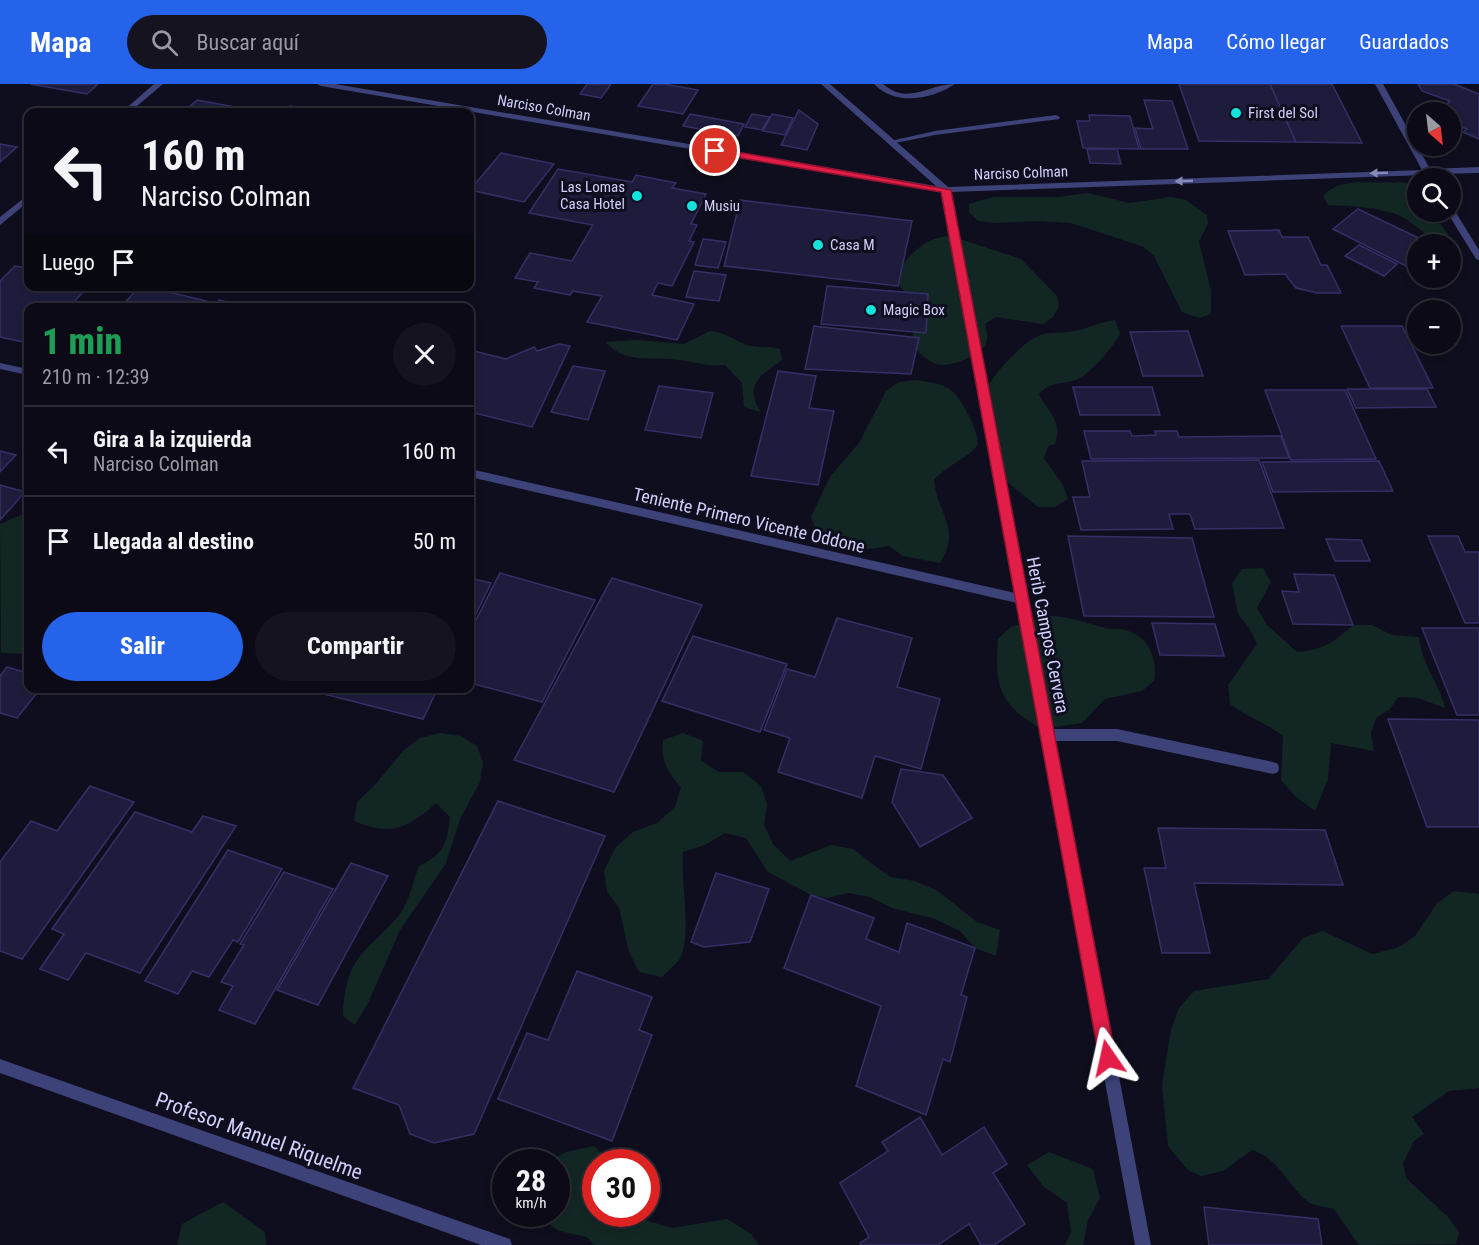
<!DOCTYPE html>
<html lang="es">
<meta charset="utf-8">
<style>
:root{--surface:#0b0a16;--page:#14131f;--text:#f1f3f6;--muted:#9a9aa1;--line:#2b2b35;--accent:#2563eb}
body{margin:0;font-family:"Roboto Condensed",sans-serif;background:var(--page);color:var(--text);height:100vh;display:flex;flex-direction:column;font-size:22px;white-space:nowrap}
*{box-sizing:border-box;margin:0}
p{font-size:20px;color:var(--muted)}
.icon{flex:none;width:33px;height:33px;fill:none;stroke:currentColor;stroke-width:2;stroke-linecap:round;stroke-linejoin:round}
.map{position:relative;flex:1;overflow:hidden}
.side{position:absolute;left:24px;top:219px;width:450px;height:390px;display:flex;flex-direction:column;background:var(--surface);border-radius:12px;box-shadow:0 3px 9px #0003,0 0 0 2px var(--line)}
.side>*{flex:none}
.hud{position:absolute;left:24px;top:24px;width:450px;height:183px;border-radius:12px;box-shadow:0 3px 9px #0003,0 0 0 2px var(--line);background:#0b0a16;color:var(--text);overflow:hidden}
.needle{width:39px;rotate:152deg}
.tools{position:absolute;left:1407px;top:18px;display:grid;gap:12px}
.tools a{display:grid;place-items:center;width:54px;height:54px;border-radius:50%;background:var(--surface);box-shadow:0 3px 9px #0003,0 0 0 2px var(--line);font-size:30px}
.speed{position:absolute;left:492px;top:1065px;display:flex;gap:12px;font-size:30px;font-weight:700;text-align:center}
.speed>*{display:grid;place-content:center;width:78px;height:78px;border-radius:50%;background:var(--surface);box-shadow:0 3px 9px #0003,0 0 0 2px var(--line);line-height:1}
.speed small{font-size:15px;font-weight:400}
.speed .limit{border:9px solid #d22;background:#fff;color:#111}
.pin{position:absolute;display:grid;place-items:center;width:51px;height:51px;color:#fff;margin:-26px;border:3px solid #fff;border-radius:50%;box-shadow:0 2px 6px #0007}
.me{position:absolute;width:66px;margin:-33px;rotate:349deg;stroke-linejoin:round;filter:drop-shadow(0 0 4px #0008)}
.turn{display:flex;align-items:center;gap:21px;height:126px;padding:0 18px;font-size:27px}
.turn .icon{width:78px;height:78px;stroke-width:2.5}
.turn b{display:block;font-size:42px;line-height:51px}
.then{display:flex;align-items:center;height:57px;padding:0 18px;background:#0003;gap:12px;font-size:22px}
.round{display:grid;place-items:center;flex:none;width:63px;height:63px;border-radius:32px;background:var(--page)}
.summary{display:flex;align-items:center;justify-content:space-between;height:102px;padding:0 18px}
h1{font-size:36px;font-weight:800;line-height:45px;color:#1e9e55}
.cta{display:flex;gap:12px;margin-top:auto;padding:12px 18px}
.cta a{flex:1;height:69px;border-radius:36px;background:var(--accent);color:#fff;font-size:24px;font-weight:800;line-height:69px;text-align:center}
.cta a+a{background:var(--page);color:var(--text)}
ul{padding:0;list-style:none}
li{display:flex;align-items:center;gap:18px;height:90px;padding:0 18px;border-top:2px solid var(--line)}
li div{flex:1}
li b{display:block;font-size:22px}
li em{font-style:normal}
header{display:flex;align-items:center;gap:36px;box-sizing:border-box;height:84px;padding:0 30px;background:var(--accent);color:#fff}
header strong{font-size:28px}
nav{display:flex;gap:33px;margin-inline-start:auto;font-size:21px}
.search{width:420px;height:54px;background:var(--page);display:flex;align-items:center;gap:15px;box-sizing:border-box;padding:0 21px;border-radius:33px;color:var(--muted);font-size:22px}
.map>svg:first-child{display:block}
.green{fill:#122724}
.building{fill:#1e1c3d;stroke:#343067;stroke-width:1.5}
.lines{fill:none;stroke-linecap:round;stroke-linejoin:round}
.service{fill:#3d4279;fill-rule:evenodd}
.minor{fill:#3d4279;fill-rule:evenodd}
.tertiary{fill:#3d4279;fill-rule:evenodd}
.oneway{fill:#8689ba}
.route{fill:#e11d48;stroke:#92132f;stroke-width:1.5}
.poi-dot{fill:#14e2dd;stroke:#0f0e1e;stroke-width:2}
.labels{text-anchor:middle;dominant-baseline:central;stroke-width:6;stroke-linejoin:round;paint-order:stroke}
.far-street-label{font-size:15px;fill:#cfd0fb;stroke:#0f0e1e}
.far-poi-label{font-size:15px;fill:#cfd0fb;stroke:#0f0e1e;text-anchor:start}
.street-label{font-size:18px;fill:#cfd0fb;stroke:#0f0e1e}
.near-street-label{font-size:21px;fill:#cfd0fb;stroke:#0f0e1e}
</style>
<header>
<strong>Mapa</strong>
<div class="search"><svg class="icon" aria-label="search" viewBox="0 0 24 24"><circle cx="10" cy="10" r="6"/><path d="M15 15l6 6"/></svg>Buscar aquí</div>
<nav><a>Mapa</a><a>Cómo llegar</a><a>Guardados</a></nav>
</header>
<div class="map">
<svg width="1479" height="1161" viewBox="0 0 1479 1161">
<rect width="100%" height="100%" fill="#0f0e1e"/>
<g class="green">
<path d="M 1400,98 L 1417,100 L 1418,128 L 1434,128 C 1439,142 1452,150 1454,165 L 1450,160 C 1429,160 1418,139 1398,131 C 1378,123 1351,122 1328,121 L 1323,112 C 1340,91 1376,101 1400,98 Z"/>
<polygon points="1087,109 1130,119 1171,113 1186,116 1207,131 1208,140 1199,157 1211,207 1211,230 1199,234 1182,228 1154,172 1144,163 1071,139 1039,137 995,139 978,137 969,128 969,120 993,113 1059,113"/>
<path d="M 951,152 L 1021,175 L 1057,212 L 1059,222 L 1053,233 L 1043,240 L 996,233 L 985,240 C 987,247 989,256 984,263 C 976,273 949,284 936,280 C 929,278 919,268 913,263 C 912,225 927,231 897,199 L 898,188 C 911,167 927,153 951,152 Z"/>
<path d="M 1115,236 L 1120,250 C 1113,263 1091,289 1078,295 C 1061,302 1054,295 1039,310 C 1049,331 1063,335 1055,360 L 1048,362 L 1044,374 L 1063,401 L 1068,415 L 1055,423 L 1038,423 L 1000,392 L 992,378 C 1000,345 1001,341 982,312 C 990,294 1020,260 1038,252 C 1050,247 1063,250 1075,247 C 1089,244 1100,238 1115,236 Z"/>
<path d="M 710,247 C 730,249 738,260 751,262 C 761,264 770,262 780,265 L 782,276 C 761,291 743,301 761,328 L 744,323 L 742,299 L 725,281 C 708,283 696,278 679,276 C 653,272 625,281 606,258 L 636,256 L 684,260 Z"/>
<path d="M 916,296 C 927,298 943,299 952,307 C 961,314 981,350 977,361 C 972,372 945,382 934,396 C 937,430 962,444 940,479 L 903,472 L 889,462 C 855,468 824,473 811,433 L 830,393 L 859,359 L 886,307 L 899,298 Z"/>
<polygon points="28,428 28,570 1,569 0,440"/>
<path d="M 1263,484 L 1271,498 L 1257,524 L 1267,541 L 1297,568 C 1321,567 1335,558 1353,541 L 1372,541 L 1392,551 L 1419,553 C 1421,579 1439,599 1445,624 L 1418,614 L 1398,613 L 1390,625 L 1376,634 L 1371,649 L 1374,667 L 1331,659 L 1328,695 L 1315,727 L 1296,713 L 1281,696 L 1283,652 C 1266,639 1247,633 1230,620 L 1228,601 L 1257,560 L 1249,544 L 1238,530 L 1232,499 L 1242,485 Z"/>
<path d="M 1048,532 C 1068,532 1083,538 1102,543 C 1109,546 1118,544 1125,546 C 1149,553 1158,574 1154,597 L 1142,607 L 1105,615 L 1082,639 L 1041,645 C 998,619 995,603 998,555 L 1011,543 Z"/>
<path d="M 441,649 L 461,652 L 477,662 L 483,678 L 480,698 L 460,735 L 446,779 L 400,846 L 369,917 L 355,941 L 343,932 C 346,870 364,872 400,830 C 409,818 413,797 419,782 C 444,770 447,760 450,733 L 436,719 C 408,745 390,752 354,737 L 357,718 L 375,701 L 404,666 L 420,654 Z"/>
<path d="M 683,649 L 703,657 L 701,677 L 719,688 L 743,688 L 761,702 L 767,720 L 764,741 L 773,760 L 790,777 L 831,761 L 853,765 L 890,793 L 915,797 L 938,807 L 977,838 L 1000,846 L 996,872 L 975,864 L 960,847 L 935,835 L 892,824 L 870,813 L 849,809 L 827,814 L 811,811 L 768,788 L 746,754 L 725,749 L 705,761 L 683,768 C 680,796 693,855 679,876 C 674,882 668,887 662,893 L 639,888 L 629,868 L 619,824 L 607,807 L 604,787 L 616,763 L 633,748 L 657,739 L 675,723 L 681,703 C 667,688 661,677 663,656 Z"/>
<path d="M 1454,807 L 1479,810 L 1479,1004 L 1449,1007 L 1412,1033 L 1424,1050 L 1414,1057 L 1403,1079 L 1406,1094 L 1447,1132 L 1459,1148 L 1456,1160 L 1359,1161 L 1334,1125 C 1326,1123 1313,1122 1307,1117 C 1286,1100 1280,1075 1252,1066 L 1223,1087 L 1201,1092 L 1188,1086 L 1168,1062 L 1162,1001 L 1171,946 L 1179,924 L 1194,907 L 1268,895 L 1303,854 L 1323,847 L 1372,870 L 1397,864 L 1415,852 L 1437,819 Z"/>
<polygon points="594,1062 610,1078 596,1078 596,1130 642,1130 645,1136 672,1144 727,1135 751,1150 759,1161 594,1161 587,1153 560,1147 536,1133 534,1130 556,1130 556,1078 547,1078 566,1068"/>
<polygon points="1049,1068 1093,1085 1100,1114 1088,1136 1083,1161 1065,1161 1071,1148 1067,1119 1044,1103 1027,1081"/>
<polygon points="223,1118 265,1148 266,1161 177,1161 182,1140"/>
</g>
<g class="building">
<polygon points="30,0 98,0 87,10"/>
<polygon points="587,0 611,0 601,14 580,10"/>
<polygon points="653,0 664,0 698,6 683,30 638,22"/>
<polygon points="1179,0 1270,0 1296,58 1199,57"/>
<polygon points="1270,0 1332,0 1362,59 1296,58"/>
<polygon points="1418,0 1454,0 1479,10 1479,55 1463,48 1467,45 1450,39 1450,28 1439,28 1450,17 1422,7"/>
<polygon points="197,16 262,28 183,28"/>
<polygon points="1144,16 1172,17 1188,65 1141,65 1135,44 1153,45"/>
<polygon points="290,22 324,28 283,28"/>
<polygon points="799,26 818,40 807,66 781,61"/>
<polygon points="690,30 744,40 738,52 683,42"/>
<polygon points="752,30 770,33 762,46 745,43"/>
<polygon points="772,30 793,34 785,51 763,47"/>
<polygon points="1089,31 1130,32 1139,65 1083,64 1077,37 1090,37"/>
<polygon points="0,60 17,63 0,78"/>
<polygon points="1087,65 1117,65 1121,80 1090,79"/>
<polygon points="501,69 554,80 524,118 470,106"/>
<polygon points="558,85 632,98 636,91 676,99 672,104 706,110 691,140 697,141 689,157 694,158 672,202 658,199 652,211 694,220 677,256 587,238 602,212 573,207 570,211 534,204 538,198 515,194 530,169 572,177 593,141 529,129"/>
<polygon points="740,116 912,137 898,202 724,182"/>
<polygon points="1358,125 1431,160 1418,160 1418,188 1333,145"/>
<polygon points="1279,146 1282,153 1308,153 1321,181 1327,181 1341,209 1317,209 1296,204 1285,190 1245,191 1228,147"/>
<polygon points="703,155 726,158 718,184 695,181"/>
<polygon points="1359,161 1397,180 1384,192 1345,172"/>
<polygon points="15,182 28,184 28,202 88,202 69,224 28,224 28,259 0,253 0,197"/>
<polygon points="694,187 726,191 719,217 686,213"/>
<polygon points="140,202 145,202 214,219 210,224 120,224"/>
<polygon points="827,202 928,210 926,249 821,240"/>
<polygon points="219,216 249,224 213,224"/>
<polygon points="814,242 919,254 911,290 805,285"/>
<polygon points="1341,242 1402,242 1433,304 1370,304"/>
<polygon points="1188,247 1203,292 1143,292 1130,248"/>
<polygon points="559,260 570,262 532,343 470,328 470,266 506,275 534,263 537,267"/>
<polygon points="573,282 605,287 588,336 551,328"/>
<polygon points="778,287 816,292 809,324 834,327 818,401 751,392"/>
<polygon points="659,302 713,309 701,354 645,346"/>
<polygon points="1073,303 1152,303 1160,331 1080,331"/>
<polygon points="1347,305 1427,305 1436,323 1356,324"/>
<polygon points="1265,306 1345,306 1376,375 1291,376"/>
<polygon points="1084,347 1130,347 1132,352 1156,351 1155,347 1177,347 1179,353 1281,352 1289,374 1091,375"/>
<polygon points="0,367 16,371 0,388"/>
<polygon points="1259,376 1284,444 1195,445 1190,430 1169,430 1173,445 1081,446 1073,413 1090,413 1082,377"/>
<polygon points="1379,377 1393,407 1273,408 1262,378"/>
<polygon points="0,401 25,408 0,436"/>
<polygon points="1068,452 1192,454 1214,533 1084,532"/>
<polygon points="1428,452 1458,452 1465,468 1479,468 1479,539 1465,539"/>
<polygon points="1326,455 1361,456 1370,477 1335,477"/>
<polygon points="500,489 595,516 542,618 470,599 470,548"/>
<polygon points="1294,490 1334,491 1353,541 1293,540 1282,507 1299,508"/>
<polygon points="470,494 491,499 470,542"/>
<polygon points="612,494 702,521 614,708 514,676"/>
<polygon points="837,534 912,554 897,603 940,615 921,685 875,672 862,714 778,688 790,654 764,646 787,585 815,593"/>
<polygon points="1152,539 1215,540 1224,572 1160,571"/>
<polygon points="1422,544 1479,544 1479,631 1457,631"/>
<polygon points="693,552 787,580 760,648 662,617"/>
<polygon points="7,583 28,589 28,604 41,604 17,634 0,629 0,592"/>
<polygon points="328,604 438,604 423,635 324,610"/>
<polygon points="1388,635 1479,636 1479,743 1427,743"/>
<polygon points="901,685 943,691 972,734 920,763 892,718"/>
<polygon points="90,702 134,718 22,875 0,867 0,778 31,737 57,747"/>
<polygon points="498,717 605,752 474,1050 434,1059 410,1050 399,1021 353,1004"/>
<polygon points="135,728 192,748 203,732 236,742 140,889 86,869 68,896 40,885 64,850 52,845"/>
<polygon points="1158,744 1325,746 1343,801 1194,799 1210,869 1162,869 1144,784 1166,784"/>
<polygon points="228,766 282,785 238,858 233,856 209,893 192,887 178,910 145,897"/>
<polygon points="351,779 388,792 318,921 277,906"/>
<polygon points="284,788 333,805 255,940 219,926 233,902 221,898 244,861 240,860"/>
<polygon points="716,789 769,805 750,858 704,863 691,858"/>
<polygon points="811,811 874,834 866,855 899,868 907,839 975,864 961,911 967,913 950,978 943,975 926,1031 856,1002 881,922 784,884"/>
<polygon points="577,887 652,913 639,946 652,951 612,1057 498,1015 527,949 548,956"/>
<polygon points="920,1033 942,1071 984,1043 1007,1080 993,1089 1025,1140 994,1161 981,1161 969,1140 938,1161 861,1161 860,1159 869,1153 840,1099 888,1067 882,1058"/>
<polygon points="1204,1123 1318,1135 1322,1161 1209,1161"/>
</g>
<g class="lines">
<g class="service">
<path d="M 874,0 L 883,0 C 909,22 927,0 955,0 C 931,16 895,22 874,0 Z"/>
<polygon points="1056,31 1060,33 1059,35 935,51 890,60 886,58 935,47"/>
<polygon points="1047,645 1117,645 1273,678 1278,680 1279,684 1278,688 1273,690 1117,657 1047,657 1043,655 1041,651 1043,647"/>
</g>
<g class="minor">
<polygon points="317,0 335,0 936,102 821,0 830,0 948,103 1422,86 1375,0 1383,0 1430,85 1479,83 1479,89 1433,90 1435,94 1427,94 1425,91 951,108 1151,1161 1135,1161 1017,519 470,393 470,385 1015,509 942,108 321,2"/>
<polygon points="1450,123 1453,124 1479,166 1479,176 1476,175 1447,128 1450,128"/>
<polygon points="0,279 28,285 28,291 0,285"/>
<polygon points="0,975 504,1153 510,1155 512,1161 481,1161 0,989"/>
</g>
<g class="tertiary">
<polygon points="154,0 163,0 130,28 122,28"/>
<polygon points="28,111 28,118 0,141 0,133"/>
</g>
</g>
<defs><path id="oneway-solid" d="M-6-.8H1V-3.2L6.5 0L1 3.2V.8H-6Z" transform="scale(1.5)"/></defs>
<g class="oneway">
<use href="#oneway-solid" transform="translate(1379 89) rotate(178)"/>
<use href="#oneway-solid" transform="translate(1184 97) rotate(178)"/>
</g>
<polygon class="route" points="715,64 951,106 1116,974 1114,980 1108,982 1102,980 1099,974 941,108 711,69 710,67"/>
<g class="poi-dot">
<circle cx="1236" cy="29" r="6"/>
<circle cx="637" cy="112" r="6"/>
<circle cx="692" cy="122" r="6"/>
<circle cx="818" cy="161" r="6"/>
<circle cx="871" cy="226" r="6"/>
</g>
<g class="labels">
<g class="far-street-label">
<text transform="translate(544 24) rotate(10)">Narciso Colman</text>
<text transform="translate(1021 89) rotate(-2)">Narciso Colman</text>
</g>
<g class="far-poi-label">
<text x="1248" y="29">First del Sol</text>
<text x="625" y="103" text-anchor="end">Las Lomas<tspan x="625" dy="17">Casa Hotel</tspan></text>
<text x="704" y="122">Musiu</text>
<text x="830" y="161">Casa M</text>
<text x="883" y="226">Magic Box</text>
</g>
<g class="street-label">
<text transform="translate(749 436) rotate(13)">Teniente Primero Vicente Oddone</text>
<text transform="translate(1048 551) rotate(79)">Herib Campos Cervera</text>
</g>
<g class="near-street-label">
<text transform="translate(259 1052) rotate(20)">Profesor Manuel Riquelme</text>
</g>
</g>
</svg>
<div class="tools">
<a><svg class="needle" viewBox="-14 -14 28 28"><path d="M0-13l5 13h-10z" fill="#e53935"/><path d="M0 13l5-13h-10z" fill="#9a9aa1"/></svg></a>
<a><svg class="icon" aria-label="search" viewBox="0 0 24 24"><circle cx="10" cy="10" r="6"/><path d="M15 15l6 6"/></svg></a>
<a>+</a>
<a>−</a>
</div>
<div class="speed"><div>28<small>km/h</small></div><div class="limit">30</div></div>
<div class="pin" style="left:715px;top:67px;background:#d93025"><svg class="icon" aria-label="arrive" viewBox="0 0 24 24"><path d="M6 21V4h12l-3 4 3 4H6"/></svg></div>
<svg class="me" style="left:1108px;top:974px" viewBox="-20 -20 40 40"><path d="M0-17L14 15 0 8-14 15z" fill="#e11d48" stroke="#fff" stroke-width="4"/></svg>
<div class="hud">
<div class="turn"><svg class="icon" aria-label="left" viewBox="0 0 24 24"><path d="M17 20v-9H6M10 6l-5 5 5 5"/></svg><div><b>160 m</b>Narciso Colman</div></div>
<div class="then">Luego<svg class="icon" aria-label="arrive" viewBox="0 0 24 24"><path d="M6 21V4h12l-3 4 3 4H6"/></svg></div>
</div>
<section class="side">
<div class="summary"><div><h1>1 min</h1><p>210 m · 12:39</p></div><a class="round"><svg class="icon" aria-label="close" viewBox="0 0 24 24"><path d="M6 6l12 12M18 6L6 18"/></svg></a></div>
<ul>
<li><svg class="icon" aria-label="left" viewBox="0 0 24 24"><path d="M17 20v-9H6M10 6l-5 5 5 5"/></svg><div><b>Gira a la izquierda</b><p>Narciso Colman</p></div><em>160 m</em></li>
<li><svg class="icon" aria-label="arrive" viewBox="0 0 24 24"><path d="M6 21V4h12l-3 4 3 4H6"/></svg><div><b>Llegada al destino</b></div><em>50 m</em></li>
</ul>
<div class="cta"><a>Salir</a><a>Compartir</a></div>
</section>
</div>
